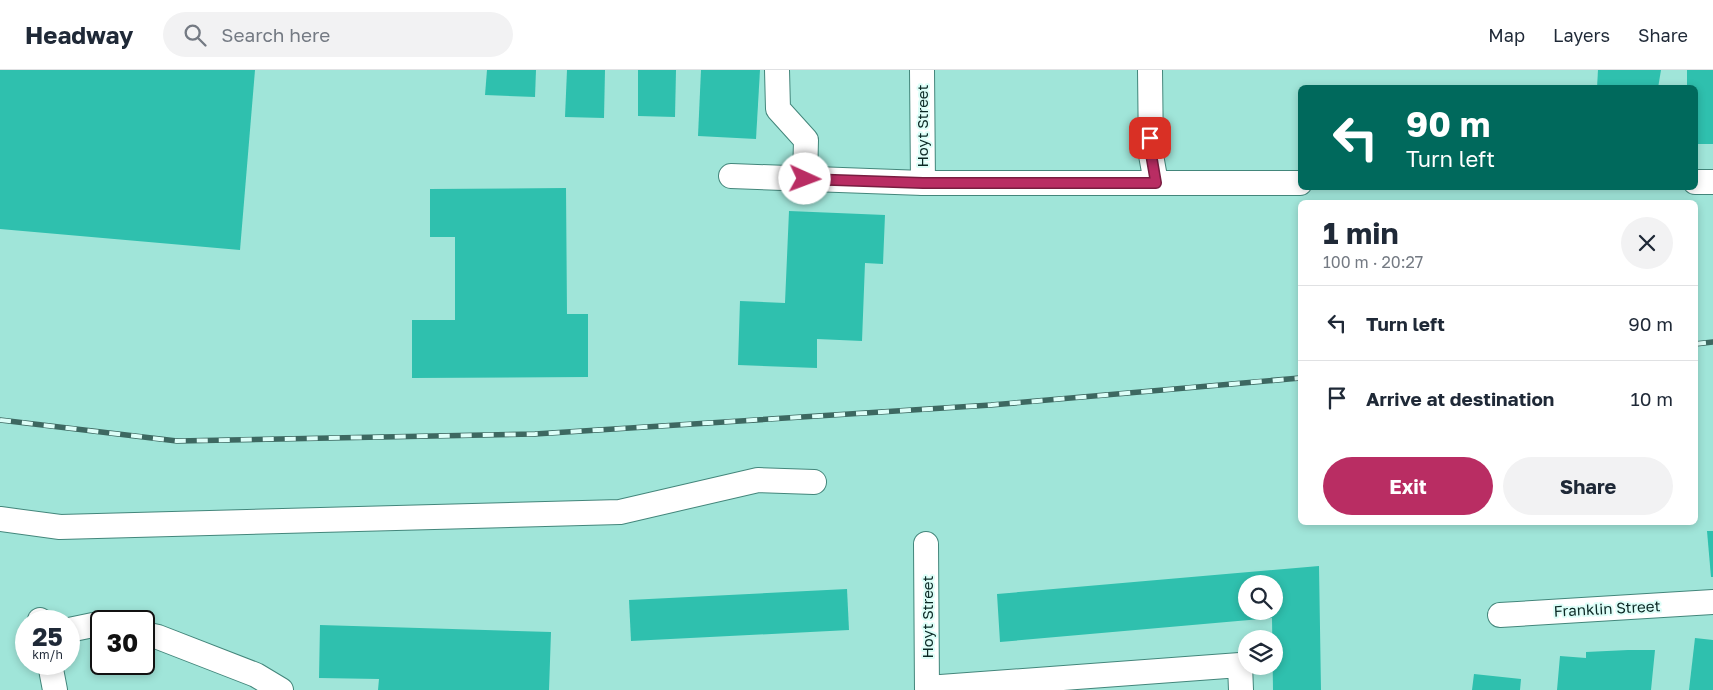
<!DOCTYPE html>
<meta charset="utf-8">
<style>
:root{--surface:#fff;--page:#f2f2f3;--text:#1f2937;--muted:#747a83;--line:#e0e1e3;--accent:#b92d63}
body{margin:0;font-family:"Golos Text",sans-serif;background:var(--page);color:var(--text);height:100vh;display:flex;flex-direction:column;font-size:19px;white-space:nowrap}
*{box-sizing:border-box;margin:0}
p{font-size:16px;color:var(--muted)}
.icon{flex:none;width:28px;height:28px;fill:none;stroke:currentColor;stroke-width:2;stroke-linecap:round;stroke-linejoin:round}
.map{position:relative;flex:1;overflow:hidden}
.details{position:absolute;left:1298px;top:130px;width:400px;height:325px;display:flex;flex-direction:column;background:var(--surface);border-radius:8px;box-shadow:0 2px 8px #0003}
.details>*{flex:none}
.top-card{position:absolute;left:1298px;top:15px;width:400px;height:105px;border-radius:8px;box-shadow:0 2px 8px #0003;background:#00695c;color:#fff;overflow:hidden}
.controls{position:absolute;left:1238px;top:505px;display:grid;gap:10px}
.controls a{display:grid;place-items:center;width:45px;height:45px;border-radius:50%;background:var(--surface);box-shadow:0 2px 8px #0003;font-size:25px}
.speed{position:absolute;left:15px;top:540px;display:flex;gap:10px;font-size:25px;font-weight:700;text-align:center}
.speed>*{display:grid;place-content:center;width:65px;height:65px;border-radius:50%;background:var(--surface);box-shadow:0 2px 8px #0003;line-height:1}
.speed small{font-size:12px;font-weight:400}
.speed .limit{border:2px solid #111;border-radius:8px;background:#fff;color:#111}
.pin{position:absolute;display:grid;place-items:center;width:42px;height:42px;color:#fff;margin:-21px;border-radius:10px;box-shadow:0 2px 8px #0006}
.me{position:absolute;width:55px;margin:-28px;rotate:92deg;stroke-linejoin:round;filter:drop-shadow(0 0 4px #0008)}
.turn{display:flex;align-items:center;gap:18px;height:105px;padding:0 25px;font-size:22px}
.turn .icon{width:65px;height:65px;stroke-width:2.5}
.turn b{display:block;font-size:35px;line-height:42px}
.round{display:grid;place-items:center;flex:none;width:52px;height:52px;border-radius:26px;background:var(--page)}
.head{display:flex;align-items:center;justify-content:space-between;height:85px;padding:0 25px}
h1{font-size:30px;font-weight:700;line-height:38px}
.action{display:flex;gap:10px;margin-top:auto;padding:10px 25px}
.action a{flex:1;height:58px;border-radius:30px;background:var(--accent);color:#fff;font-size:20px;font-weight:700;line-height:58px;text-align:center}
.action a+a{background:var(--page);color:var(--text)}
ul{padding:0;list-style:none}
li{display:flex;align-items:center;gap:15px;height:75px;padding:0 25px;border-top:1px solid var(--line)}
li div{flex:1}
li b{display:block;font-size:19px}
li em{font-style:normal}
header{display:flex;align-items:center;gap:30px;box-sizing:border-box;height:70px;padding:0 25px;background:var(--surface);border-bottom:1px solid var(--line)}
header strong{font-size:24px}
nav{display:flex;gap:28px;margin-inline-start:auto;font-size:18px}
.search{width:350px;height:45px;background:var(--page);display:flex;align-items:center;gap:12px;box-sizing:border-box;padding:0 18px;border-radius:28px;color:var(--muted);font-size:19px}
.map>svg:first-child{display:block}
.building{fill:#2fc0ae;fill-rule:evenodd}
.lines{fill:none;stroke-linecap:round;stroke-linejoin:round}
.minor-casing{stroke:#43867b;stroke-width:26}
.minor{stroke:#fff;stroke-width:24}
.rail-casing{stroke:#3d6861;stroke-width:5.5}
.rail{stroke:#ddfef8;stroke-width:4;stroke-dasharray:11;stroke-linecap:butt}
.route-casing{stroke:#781d40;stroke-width:12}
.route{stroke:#b92d63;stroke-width:9}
.labels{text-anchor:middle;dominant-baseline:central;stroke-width:4;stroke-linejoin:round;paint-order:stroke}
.street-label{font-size:15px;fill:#0b2824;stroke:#ddfef8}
</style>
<header>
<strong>Headway</strong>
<div class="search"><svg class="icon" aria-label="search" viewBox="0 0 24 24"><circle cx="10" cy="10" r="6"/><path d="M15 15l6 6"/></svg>Search here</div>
<nav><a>Map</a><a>Layers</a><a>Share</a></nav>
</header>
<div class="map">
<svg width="1713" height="620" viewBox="0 0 1713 620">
<rect width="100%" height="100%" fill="#a0e5d9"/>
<g class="building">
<polygon points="0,0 255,0 240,180 0,159"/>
<polygon points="487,0 536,0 535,27 485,25"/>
<polygon points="567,0 605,0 604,48 565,47"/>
<polygon points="638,0 676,0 675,47 638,46"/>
<polygon points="701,0 760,0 756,69 698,66"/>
<polygon points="1598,0 1661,0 1658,18 1597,18"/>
<polygon points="1687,0 1713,0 1713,74 1695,74 1695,18 1687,18"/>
<polygon points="566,118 567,244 588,244 588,307 412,308 412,250 455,250 455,167 430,167 430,119"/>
<polygon points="789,141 885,145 883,194 865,193 862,271 817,269 817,298 738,295 740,231 785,233"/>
<polygon points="1707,461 1713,461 1713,507 1711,507"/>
<path d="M 1319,496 L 1321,620 L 1273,620 L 1272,548 L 1000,572 L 997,524 ZM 1246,514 L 1274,514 L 1274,541 L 1246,541 Z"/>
<polygon points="847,519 849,560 631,571 629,530"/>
<polygon points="320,555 551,562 549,620 378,620 379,609 319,608"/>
<polygon points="1695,568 1713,570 1713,620 1689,620"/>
<polygon points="1628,580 1655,580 1651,620 1557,620 1560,586 1586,588 1586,582"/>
<polygon points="1474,604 1521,609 1520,620 1472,620"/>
</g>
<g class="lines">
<g class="minor-casing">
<g id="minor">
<polyline points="777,0 778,39 806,70 805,109"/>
<polyline points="922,0 923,113"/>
<polyline points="1150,0 1151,85 1156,113"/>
<polyline points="731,106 923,113 1300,113"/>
<polyline points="1695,112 1713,112"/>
<polyline points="0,449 60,457 620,442 758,410 814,412"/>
<polyline points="926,474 927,620"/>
<polyline points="1500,545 1713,532"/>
<polyline points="40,550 40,551"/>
<polyline points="69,560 93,555 101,557"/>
<polyline points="144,564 158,567 256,605 281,620"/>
<polyline points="50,594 55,620"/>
<polyline points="927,618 1240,595 1241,620"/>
</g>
</g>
<use href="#minor" class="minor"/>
<g class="rail-casing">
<g id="rail">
<polyline points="1695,274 1713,272"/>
<polyline points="0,350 177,371 535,364 991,335 1300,308"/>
</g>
</g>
<use href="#rail" class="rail"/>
</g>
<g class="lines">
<g class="route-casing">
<polyline id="route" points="805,109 923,113 1156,113 1151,84 1150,68"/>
</g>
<use href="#route" class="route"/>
</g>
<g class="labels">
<g class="street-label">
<text transform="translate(922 56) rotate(-90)">Hoyt Street</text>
<text transform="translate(1607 538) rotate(-3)">Franklin Street</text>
<text transform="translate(927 547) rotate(-90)">Hoyt Street</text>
</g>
</g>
</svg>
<div class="controls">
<a><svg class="icon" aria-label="search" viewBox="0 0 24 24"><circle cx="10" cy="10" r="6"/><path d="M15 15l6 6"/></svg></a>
<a><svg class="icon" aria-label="layers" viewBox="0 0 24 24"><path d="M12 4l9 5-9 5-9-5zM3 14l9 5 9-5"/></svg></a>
</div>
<div class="speed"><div>25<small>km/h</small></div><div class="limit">30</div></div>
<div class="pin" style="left:1150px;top:68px;background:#d93025"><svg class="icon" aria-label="arrive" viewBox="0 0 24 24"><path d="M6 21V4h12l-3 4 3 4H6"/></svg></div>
<svg class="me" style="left:805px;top:109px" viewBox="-20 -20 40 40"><circle r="19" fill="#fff"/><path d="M0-13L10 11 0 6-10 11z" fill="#b92d63"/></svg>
<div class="top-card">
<div class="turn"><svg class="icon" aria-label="left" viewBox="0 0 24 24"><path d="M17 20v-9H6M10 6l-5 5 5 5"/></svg><div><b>90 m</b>Turn left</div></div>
</div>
<section class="details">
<div class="head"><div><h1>1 min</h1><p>100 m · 20:27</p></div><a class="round"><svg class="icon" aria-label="close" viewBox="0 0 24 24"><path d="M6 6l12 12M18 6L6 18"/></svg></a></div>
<ul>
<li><svg class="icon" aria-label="left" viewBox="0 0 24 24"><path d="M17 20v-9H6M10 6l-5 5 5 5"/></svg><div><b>Turn left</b></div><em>90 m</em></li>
<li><svg class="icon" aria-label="arrive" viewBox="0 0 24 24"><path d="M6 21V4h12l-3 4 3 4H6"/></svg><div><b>Arrive at destination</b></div><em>10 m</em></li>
</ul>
<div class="action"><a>Exit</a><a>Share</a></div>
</section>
</div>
